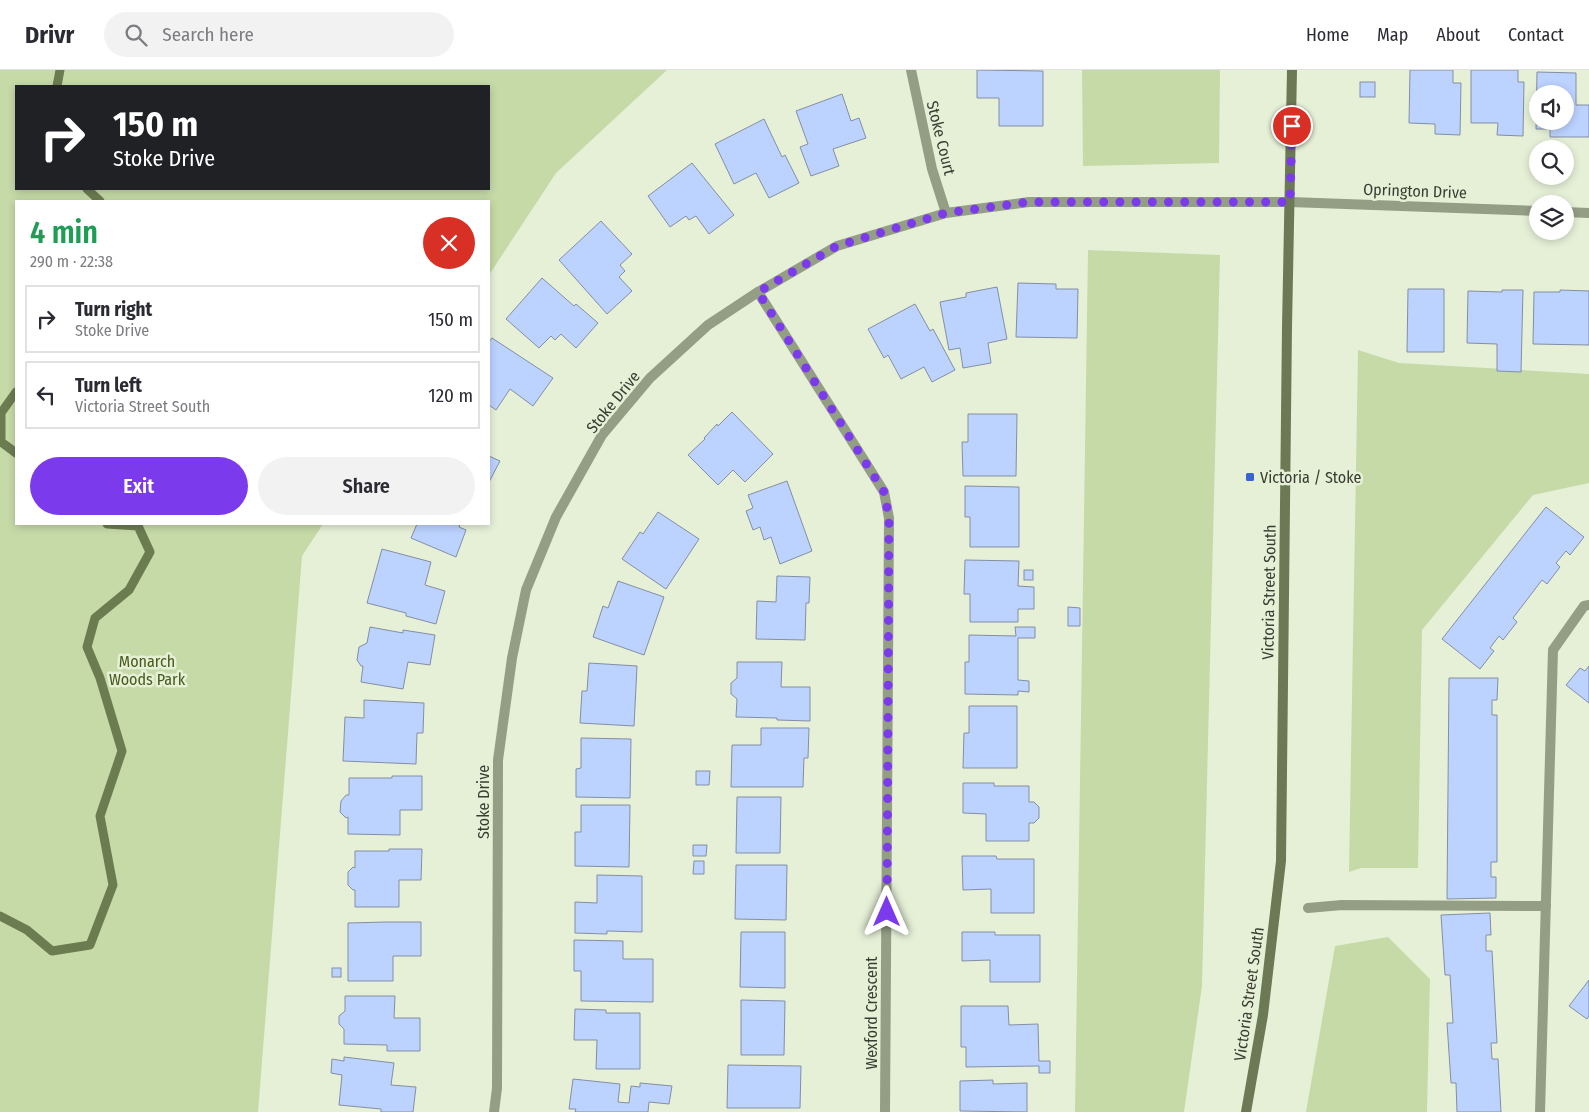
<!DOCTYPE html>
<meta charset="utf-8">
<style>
:root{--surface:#fff;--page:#f2f2f3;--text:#2b2b33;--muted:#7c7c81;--line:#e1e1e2;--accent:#7c3aed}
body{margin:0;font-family:"Fira Sans Condensed",sans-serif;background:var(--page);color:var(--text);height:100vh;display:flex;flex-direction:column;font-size:19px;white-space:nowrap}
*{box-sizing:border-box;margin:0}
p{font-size:16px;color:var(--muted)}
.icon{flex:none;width:28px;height:28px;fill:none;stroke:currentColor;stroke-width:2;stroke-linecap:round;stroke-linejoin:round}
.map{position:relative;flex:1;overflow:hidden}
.side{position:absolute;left:15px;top:130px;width:475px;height:325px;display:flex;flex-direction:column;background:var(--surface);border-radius:0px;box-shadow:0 2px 8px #0003}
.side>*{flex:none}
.guide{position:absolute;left:15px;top:15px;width:475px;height:105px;border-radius:0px;box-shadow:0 2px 8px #0003;background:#202124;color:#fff;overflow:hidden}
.buttons{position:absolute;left:1529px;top:15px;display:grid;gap:10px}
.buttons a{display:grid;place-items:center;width:45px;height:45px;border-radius:50%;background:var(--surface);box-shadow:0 2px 8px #0003;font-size:25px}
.pin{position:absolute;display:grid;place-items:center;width:42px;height:42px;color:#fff;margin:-21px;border:2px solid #fff;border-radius:50%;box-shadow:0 1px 5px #0007}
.me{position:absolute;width:55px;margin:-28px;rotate:0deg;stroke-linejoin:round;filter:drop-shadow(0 0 4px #0008)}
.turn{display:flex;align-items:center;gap:18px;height:105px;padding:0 15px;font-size:22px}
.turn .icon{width:65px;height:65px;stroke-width:2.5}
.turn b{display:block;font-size:35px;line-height:42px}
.round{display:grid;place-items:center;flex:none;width:52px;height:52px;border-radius:26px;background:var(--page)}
.overview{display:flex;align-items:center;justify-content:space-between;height:85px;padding:0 15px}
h1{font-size:30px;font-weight:600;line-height:38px;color:#1e9e55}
.cta{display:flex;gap:10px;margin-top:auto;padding:10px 15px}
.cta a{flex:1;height:58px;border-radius:30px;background:var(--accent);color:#fff;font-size:20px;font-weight:600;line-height:58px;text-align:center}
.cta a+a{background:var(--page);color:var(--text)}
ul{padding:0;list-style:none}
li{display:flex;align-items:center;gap:15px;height:68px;margin:0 10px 8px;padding:0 5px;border:2px solid var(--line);border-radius:0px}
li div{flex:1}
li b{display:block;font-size:19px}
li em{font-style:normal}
header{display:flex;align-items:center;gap:30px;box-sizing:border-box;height:70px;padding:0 25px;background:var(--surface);border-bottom:1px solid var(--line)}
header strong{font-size:24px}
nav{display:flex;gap:28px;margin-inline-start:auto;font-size:18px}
.search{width:350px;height:45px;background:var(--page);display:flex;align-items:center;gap:12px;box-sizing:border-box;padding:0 18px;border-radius:28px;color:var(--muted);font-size:19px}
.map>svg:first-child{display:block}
.green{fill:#c6daa8;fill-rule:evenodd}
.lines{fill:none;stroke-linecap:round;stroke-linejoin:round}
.stream{stroke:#6c7c51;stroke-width:9}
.building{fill:#bcd2ff;stroke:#838ea4;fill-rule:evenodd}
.service{stroke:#949e85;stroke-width:10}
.minor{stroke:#949e85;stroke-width:10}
.secondary{stroke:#6b7954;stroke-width:10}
.route{stroke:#7c3aed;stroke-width:9;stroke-dasharray:0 16.2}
.poi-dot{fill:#3763d3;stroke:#e6f0d7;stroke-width:2}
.labels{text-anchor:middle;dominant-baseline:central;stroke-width:5;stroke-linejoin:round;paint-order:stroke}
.street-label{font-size:16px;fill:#383c32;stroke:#e6f0d7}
.poi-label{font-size:16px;fill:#383c32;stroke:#e6f0d7;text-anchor:start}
.park-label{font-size:16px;fill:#465b1c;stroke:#e6f0d7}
</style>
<header>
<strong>Drivr</strong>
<div class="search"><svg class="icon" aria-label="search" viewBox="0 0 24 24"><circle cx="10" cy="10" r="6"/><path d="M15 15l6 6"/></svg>Search here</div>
<nav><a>Home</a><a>Map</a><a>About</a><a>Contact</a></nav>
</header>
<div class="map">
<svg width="1589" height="1042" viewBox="0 0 1589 1042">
<rect width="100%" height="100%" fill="#e6f0d7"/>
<g class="green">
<path d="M 0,0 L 667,0 L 556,103 L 489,205 L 489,131 L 16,131 L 16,454 L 323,454 L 302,486 L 258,1042 L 0,1042 ZM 489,16 L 489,119 L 16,119 L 16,16 Z"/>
<polygon points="1082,0 1220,0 1219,93 1083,96"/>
<polygon points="1088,180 1220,185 1202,916 1184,1042 1075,1042"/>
<polygon points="1358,280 1399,293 1589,304 1589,413 1533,425 1422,560 1418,798 1361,798 1349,802"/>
<polygon points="1388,867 1430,909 1427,1042 1306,1042 1335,876"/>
</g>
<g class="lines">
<g class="stream">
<polyline points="57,16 60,0"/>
<polyline points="87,119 100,131"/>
<polyline points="16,322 1,343 1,372 16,383"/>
<polyline points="0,846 27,860 52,881 90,875 113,815 100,746 122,681 100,608 87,577 95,548 129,520 150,482 138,456 107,454"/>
</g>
</g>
<g class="building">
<polygon points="977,0 1043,1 1043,56 999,56 999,28 977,28"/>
<polygon points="1410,0 1453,0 1453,13 1461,13 1460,65 1435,64 1435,54 1409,53"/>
<polygon points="1471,0 1518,0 1518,12 1524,12 1523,66 1497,65 1498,53 1471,53"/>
<path d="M 1537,2 L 1576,3 L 1576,35 L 1589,35 L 1589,67 L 1550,67 L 1550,59 L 1536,59 ZM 1538,24 L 1565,24 L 1565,51 L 1538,51 Z"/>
<rect x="1360" y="12" width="15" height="15"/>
<polygon points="842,24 851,51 859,48 866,68 833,79 839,96 811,106 800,77 808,74 796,41"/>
<polygon points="764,49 782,87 785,85 799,113 769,128 756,103 734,114 715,74"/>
<polygon points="692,93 734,145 709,164 696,146 689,150 686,146 670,157 648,126"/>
<polygon points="601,151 632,184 620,195 625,201 619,207 632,221 607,244 559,190"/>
<polygon points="542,208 574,236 576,234 598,253 576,278 561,264 555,270 551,266 539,278 506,249"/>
<polygon points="1018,213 1056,214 1056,219 1078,219 1077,268 1016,267"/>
<polygon points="997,217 1007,269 988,273 991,293 963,298 960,278 949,280 940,232 966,227 966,223"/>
<polygon points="1408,219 1444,219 1444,282 1407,282"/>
<polygon points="1502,220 1523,220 1521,302 1497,301 1497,274 1467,273 1468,221 1502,222"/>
<polygon points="1560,220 1589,221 1589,275 1533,274 1534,222 1560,222"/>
<polygon points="915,234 930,261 933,259 955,300 932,312 924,297 901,309 888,285 884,288 868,259"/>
<polygon points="492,268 553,308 533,336 510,319 496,340 489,335 489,272"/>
<polygon points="732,342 773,384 745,412 733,400 718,415 688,385 705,369 704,368 717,354 718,356"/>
<polygon points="968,344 1017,344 1016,406 963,406 962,372 968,372"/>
<polygon points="489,386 500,391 489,412"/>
<polygon points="787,411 812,481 780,494 771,467 764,470 760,457 753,460 746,441 753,438 748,425"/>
<polygon points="965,416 1019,417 1019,477 970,477 970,447 965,447"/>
<polygon points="1546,437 1584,467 1570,485 1566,481 1556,493 1560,497 1547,514 1542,510 1513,548 1517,552 1503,570 1499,566 1490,578 1494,581 1480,599 1442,569"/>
<polygon points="658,442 699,469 666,519 622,489 640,462 643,464"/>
<polygon points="417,454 460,454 459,457 466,460 456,487 411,468"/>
<polygon points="382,479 431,492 425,515 445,521 436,554 406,546 406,543 367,533"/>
<polygon points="965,490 1019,491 1018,516 1034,517 1034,539 1018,539 1018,552 970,552 970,524 964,524"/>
<rect x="1024" y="500" width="9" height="10"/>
<polygon points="777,506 810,507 809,533 806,533 805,570 756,569 757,531 776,532"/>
<polygon points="618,511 664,527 644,585 593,567 603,536 608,538"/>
<polygon points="1068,537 1080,538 1080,556 1068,556"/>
<polygon points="370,557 403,563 403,560 435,565 430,595 408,592 403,619 361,612 363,596 361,596 357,590 359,577 367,573"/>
<polygon points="1015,557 1035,557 1035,568 1018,568 1018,610 1029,611 1029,622 1018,621 1018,625 965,624 965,592 969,592 969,565 1016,566"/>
<polygon points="737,592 782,592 781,617 810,617 810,651 777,650 777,648 736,647 737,629 731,624 731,613 737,608"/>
<polygon points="589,593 637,596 634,656 580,653 582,621 587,621"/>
<polygon points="1589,596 1589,633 1566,615 1580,598 1585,601"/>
<polygon points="1449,608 1498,608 1497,630 1492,630 1492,645 1497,645 1497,792 1491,792 1491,807 1496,807 1496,828 1447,829"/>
<polygon points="364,630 424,633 423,663 417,663 416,694 343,691 345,647 364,648"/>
<polygon points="969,636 1017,636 1017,698 963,698 964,663 969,663"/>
<polygon points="761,658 809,658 808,688 804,688 803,717 731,717 732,675 761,675"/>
<polygon points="581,668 631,669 630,728 576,727 576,699 581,698"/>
<polygon points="696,701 710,701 709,715 696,715"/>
<polygon points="392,706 422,706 422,740 400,740 400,765 348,764 348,747 346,748 340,742 341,731 346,725 349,725 349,708 392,708"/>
<polygon points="963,713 994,713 994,716 1029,716 1029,732 1034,732 1039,737 1039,748 1034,753 1029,753 1029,771 986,771 986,744 963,743"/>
<polygon points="737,727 781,727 780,783 736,783"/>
<polygon points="581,735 630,735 629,797 575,796 575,762 581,762"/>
<polygon points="693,775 707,775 706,786 693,786"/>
<polygon points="389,779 422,779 421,810 399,810 399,837 355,837 355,820 353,820 348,815 348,802 353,797 355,798 355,781 389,781"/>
<polygon points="962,786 996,786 997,789 1034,789 1034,843 991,843 991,819 963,820"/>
<polygon points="694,791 704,791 704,804 693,804"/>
<polygon points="736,795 787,795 786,850 735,849"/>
<polygon points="597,805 642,806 642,862 607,861 607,864 575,863 575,832 597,833"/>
<polygon points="1490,843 1491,865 1486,865 1486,881 1492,881 1497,973 1491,973 1492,989 1498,989 1501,1042 1457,1042 1456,1013 1451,1013 1447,953 1453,953 1450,905 1445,905 1441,845"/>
<polygon points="386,852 421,852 421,886 393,886 393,911 348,911 348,853"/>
<polygon points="741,862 785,862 785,918 740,917"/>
<polygon points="962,862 995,862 995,865 1040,865 1040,912 990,912 990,890 962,891"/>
<polygon points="574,870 623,871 623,889 653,889 653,932 581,931 581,901 574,901"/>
<rect x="332" y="898" width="9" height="9"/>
<polygon points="1589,910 1589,946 1587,949 1569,936"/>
<polygon points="345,926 395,926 394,948 420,948 420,981 387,981 387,975 344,974 344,959 339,954 339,946 345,941"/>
<polygon points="741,930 785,931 784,985 741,985"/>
<polygon points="961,936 1008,936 1009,955 1038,954 1039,991 1050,991 1050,1003 1039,1003 1039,996 966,997 966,977 961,977"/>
<polygon points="575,939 606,940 606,943 640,943 640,999 596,999 597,970 574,970"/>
<polygon points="344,987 394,993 391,1015 416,1017 413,1042 381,1042 381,1039 339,1035 342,1005 331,1003 332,989 344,991"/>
<polygon points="728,995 801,996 800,1038 727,1038"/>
<polygon points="573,1009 620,1014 618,1032 629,1033 631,1016 640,1017 640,1013 672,1016 669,1034 649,1032 648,1042 575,1042 576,1039 569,1039"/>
<polygon points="993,1010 993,1014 1027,1013 1027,1042 960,1041 960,1011"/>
</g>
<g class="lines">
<g class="service">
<polyline points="1308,838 1342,835 1546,836"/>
<polyline points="1540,1042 1553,580 1584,536 1589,535"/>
</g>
<g class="minor">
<polyline points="911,0 932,99 946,143"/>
<polyline points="1565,142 1589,143"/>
<polyline points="758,222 884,422 889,448 885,1042"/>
<polyline points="494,1042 497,1018 498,690 512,588 526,520 556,447 602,365 650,308 708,255 758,222 837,176 946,143 1029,132 1290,132 1538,141"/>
</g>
<polyline class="secondary" points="1246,1042 1263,945 1281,791 1287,257 1292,0"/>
</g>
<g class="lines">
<polyline class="route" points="887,842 889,448 884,422 758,222 837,176 946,143 1029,132 1290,132 1292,56"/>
</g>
<rect class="poi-dot" x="1245" y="402" width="10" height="10" rx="2.5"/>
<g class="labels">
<g class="street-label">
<text transform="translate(941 68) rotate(76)">Stoke Court</text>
<text transform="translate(1415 121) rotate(2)">Oprington Drive</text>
<text transform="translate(613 332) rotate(-51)">Stoke Drive</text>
<text transform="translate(1269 522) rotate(-89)">Victoria Street South</text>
<text transform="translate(483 732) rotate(-90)">Stoke Drive</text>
<text transform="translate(1249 924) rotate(-82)">Victoria Street South</text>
<text transform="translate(871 943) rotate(-90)">Wexford Crescent</text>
</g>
<g class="poi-label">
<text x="1260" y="407">Victoria / Stoke</text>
</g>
<g class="park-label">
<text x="147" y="591">Monarch<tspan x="147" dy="18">Woods Park</tspan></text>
</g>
</g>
</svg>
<div class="buttons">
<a><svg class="icon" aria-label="sound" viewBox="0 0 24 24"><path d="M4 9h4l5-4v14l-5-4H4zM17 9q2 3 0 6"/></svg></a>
<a><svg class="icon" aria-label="search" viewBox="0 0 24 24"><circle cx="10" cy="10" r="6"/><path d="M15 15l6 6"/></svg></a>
<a><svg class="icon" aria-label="layers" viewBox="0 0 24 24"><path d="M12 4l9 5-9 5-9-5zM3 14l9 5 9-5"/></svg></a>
</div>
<div class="pin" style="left:1292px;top:56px;background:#d93025"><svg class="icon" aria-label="arrive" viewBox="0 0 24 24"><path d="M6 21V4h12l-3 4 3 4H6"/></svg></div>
<svg class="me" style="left:887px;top:842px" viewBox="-20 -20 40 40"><path d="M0-17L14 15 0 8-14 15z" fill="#7c3aed" stroke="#fff" stroke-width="4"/></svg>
<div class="guide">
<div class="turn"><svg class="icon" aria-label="right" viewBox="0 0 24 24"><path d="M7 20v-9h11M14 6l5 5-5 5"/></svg><div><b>150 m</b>Stoke Drive</div></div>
</div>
<section class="side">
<div class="overview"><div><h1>4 min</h1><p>290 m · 22:38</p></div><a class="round" style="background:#d93025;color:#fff"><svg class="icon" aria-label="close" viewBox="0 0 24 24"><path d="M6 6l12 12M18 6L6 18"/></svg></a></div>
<ul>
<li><svg class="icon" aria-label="right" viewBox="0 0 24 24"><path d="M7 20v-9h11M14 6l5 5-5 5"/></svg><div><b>Turn right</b><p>Stoke Drive</p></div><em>150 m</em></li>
<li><svg class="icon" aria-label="left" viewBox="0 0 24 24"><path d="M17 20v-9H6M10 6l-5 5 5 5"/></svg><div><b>Turn left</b><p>Victoria Street South</p></div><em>120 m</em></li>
</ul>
<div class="cta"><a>Exit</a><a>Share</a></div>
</section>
</div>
